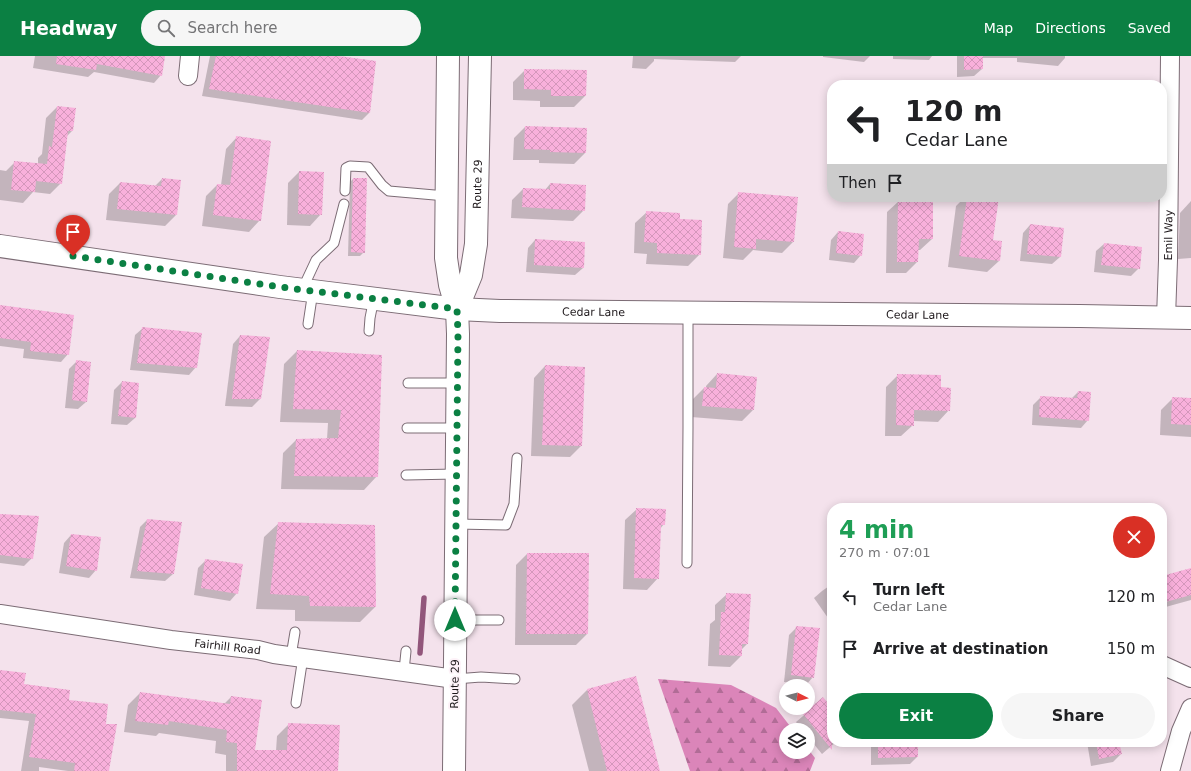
<!DOCTYPE html>
<meta charset="utf-8">
<style>
:root{--surface:#fff;--page:#f6f6f6;--text:#202124;--muted:#757577;--accent:#0b8043}
body{margin:0;font-family:"DejaVu Sans",sans-serif;background:var(--page);color:var(--text);height:100vh;display:flex;flex-direction:column;font-size:15px;white-space:nowrap}
*{box-sizing:border-box;margin:0}
p{font-size:13px;color:var(--muted)}
.icon{flex:none;width:22px;height:22px;fill:none;stroke:currentColor;stroke-width:2;stroke-linecap:round;stroke-linejoin:round}
.map{position:relative;flex:1;overflow:hidden}
.panel{position:absolute;left:827px;top:447px;width:340px;height:244px;display:flex;flex-direction:column;background:var(--surface);border-radius:16px;box-shadow:0 2px 10px #0003}
.panel>*{flex:none}
.banner{position:absolute;left:827px;top:24px;width:340px;height:122px;border-radius:16px;box-shadow:0 2px 10px #0003;background:#fff;color:var(--text);overflow:hidden}
.needle{width:26px;rotate:96deg}
.controls{position:absolute;left:779px;top:623px;display:grid;gap:8px}
.controls a{display:grid;place-items:center;width:36px;height:36px;border-radius:50%;background:var(--surface);box-shadow:0 2px 10px #0003;font-size:20px}
.pin{position:absolute;display:grid;place-items:center;width:34px;height:34px;color:#fff;margin:-41px -17px;border-radius:50% 50% 50% 0;rotate:-45deg;box-shadow:0 0 4px #0007}
.pin .icon{rotate:45deg}
.me{position:absolute;width:44px;margin:-22px;rotate:0deg;stroke-linejoin:round;filter:drop-shadow(0 0 3px #0008)}
.turn{display:flex;align-items:center;gap:14px;height:84px;padding:0 12px;font-size:18px}
.turn .icon{width:52px;height:52px;stroke-width:2.5}
.turn b{display:block;font-size:28px;line-height:34px}
.then{display:flex;align-items:center;height:38px;padding:0 12px;background:#0003;gap:8px;font-size:15px}
.round{display:grid;place-items:center;flex:none;width:42px;height:42px;border-radius:21px;background:var(--page)}
.summary{display:flex;align-items:center;justify-content:space-between;height:68px;padding:0 12px}
h1{font-size:24px;font-weight:600;line-height:30px;color:#1e9e55}
.button{display:flex;gap:8px;margin-top:auto;padding:8px 12px}
.button a{flex:1;height:46px;border-radius:24px;background:var(--accent);color:#fff;font-size:16px;font-weight:600;line-height:46px;text-align:center}
.button a+a{background:var(--page);color:var(--text)}
ul{padding:0;list-style:none}
li{display:flex;align-items:center;gap:12px;height:52px;padding:0 12px}
li div{flex:1}
li b{display:block;font-size:15px}
li em{font-style:normal}
header{display:flex;align-items:center;gap:24px;box-sizing:border-box;height:56px;padding:0 20px;background:var(--accent);color:#fff}
header strong{font-size:19px}
nav{display:flex;gap:22px;margin-inline-start:auto;font-size:14px}
.search{width:280px;height:36px;background:var(--page);display:flex;align-items:center;gap:10px;box-sizing:border-box;padding:0 14px;border-radius:22px;color:var(--muted);font-size:15px}
.map>svg:first-child{display:block}
.forest{fill:url(#forest-firs)}
.shadow{fill:#0003}
.lines{fill:none;stroke-linecap:round;stroke-linejoin:round}
.stream{stroke:#92567b;stroke-width:5.5}
.building{fill:url(#building-cross-hatch)}
.service-casing{stroke:#7c6c75;stroke-width:11}
.minor-casing{stroke:#7c6c75;stroke-width:20}
.secondary-casing{stroke:#7c6c75;stroke-width:24}
.primary-casing{stroke:#7c6c75;stroke-width:24}
.service{stroke:#fff;stroke-width:9}
.minor{stroke:#fff;stroke-width:18}
.secondary{stroke:#fff;stroke-width:22}
.primary{stroke:#fff;stroke-width:22}
.route{stroke:#0b8043;stroke-width:7;stroke-dasharray:0 12.6}
.labels{text-anchor:middle;dominant-baseline:central;stroke-width:4;stroke-linejoin:round;paint-order:stroke}
.street-label{font-size:11px;fill:#1c1619;stroke:#fdf2f8}
</style>
<header>
<strong>Headway</strong>
<div class="search"><svg class="icon" aria-label="search" viewBox="0 0 24 24"><circle cx="10" cy="10" r="6"/><path d="M15 15l6 6"/></svg>Search here</div>
<nav><a>Map</a><a>Directions</a><a>Saved</a></nav>
</header>
<div class="map">
<svg width="1191" height="715" viewBox="0 0 1191 715">
<defs>
<pattern id="forest-firs" width="22" height="20" patternUnits="userSpaceOnUse"><rect width="22" height="20" fill="#db85b9"/><path d="M5 1l3.5 6h-7zM16 11l3.5 6h-7z" fill="#b16c96"/></pattern>
<pattern id="building-cross-hatch" width="8" height="8" patternUnits="userSpaceOnUse"><rect width="8" height="8" fill="#f8b0db"/><path d="M0 0l8 8M0 8l8-8" fill="none" stroke="#d497bb"/></pattern>
</defs>
<rect width="100%" height="100%" fill="#f4e2ec"/>
<polygon class="forest" points="658,623 731,629 776,652 793,674 786,674 786,696 808,696 808,693 815,702 810,715 690,715"/>
<g class="shadow">
<polygon points="35,0 164,0 161,19 154,27 94,16 88,21 33,12"/>
<polygon points="210,0 331,0 369,57 362,64 202,40"/>
<polygon points="633,0 741,0 735,6 654,3 654,5 646,13 632,12"/>
<polygon points="823,0 870,0 864,6 823,1"/>
<polygon points="893,0 932,0 929,4 893,3"/>
<polygon points="957,0 1065,0 1065,2 1058,10 1017,6 1017,2 982,2 982,13 974,20 957,21"/>
<polygon points="525,14 585,40 574,51 540,51 540,45 513,44 513,26"/>
<polygon points="57,51 72,75 66,81 61,127 50,138 33,136 23,147 0,144 0,114 6,115 15,106 38,108 38,102 42,98 46,62"/>
<polygon points="525,71 585,97 574,108 539,107 539,104 513,104 514,82"/>
<polygon points="237,81 260,164 249,176 202,170 206,140 217,129 221,129 226,93"/>
<polygon points="299,116 321,158 310,170 287,169 288,127"/>
<polygon points="162,123 176,159 165,170 106,164 109,138 120,127 155,130"/>
<polygon points="353,123 364,196 360,200 348,200 350,126"/>
<polygon points="550,128 584,154 573,165 511,162 512,144 523,133 545,134"/>
<polygon points="739,137 793,186 782,197 753,194 743,204 723,202 728,148"/>
<polygon points="965,141 985,141 992,185 999,205 987,216 948,211 956,150"/>
<polygon points="899,145 932,183 920,194 918,194 917,206 906,217 886,217 887,156"/>
<polygon points="1191,145 1191,202 1178,203 1180,157"/>
<polygon points="647,156 700,198 688,210 646,208 647,198 634,197 635,167"/>
<polygon points="1030,169 1063,173 1060,201 1052,208 1020,205 1023,177"/>
<polygon points="838,176 861,199 854,207 829,204 831,184"/>
<polygon points="535,184 583,212 575,219 526,216 528,192"/>
<polygon points="1104,188 1139,212 1131,220 1094,216 1096,195"/>
<polygon points="0,250 68,298 61,306 23,302 24,293 0,290"/>
<polygon points="143,272 196,311 189,319 130,314 135,279"/>
<polygon points="240,280 269,282 260,343 252,351 225,350 233,288"/>
<polygon points="297,295 381,300 377,420 364,434 281,433 283,397 296,384 327,383 328,367 280,366 284,308"/>
<polygon points="77,305 86,346 78,353 65,352 69,313"/>
<polygon points="545,310 584,312 581,390 570,401 531,400 534,322"/>
<polygon points="717,318 756,322 753,354 742,365 691,361 693,343 704,332 706,332 706,330"/>
<polygon points="898,319 940,332 949,354 938,366 913,365 913,369 901,380 885,380 886,331"/>
<polygon points="122,326 135,362 127,369 111,368 114,334"/>
<polygon points="1078,336 1088,364 1081,372 1032,369 1033,349 1041,341 1071,343"/>
<polygon points="1173,342 1191,343 1191,381 1160,379 1161,354"/>
<polygon points="637,453 664,468 660,473 658,522 647,534 623,533 625,464"/>
<polygon points="0,459 32,502 24,510 0,507"/>
<polygon points="147,464 173,518 165,525 130,522 140,471"/>
<polygon points="279,467 375,551 360,566 295,565 295,554 256,553 264,481"/>
<polygon points="71,479 96,514 89,522 59,517 64,487"/>
<polygon points="527,498 587,578 576,589 515,589 516,509"/>
<polygon points="206,504 237,537 230,545 194,539 198,512"/>
<polygon points="1191,513 1191,544 1162,552 1162,521"/>
<polygon points="832,528 832,559 828,562 814,542 822,535"/>
<polygon points="727,538 747,588 741,594 741,600 730,611 708,610 710,568 715,564 715,549"/>
<polygon points="797,571 813,621 806,629 784,626 789,579"/>
<polygon points="0,615 23,628 68,645 105,669 108,715 68,715 39,711 39,715 21,715 29,665 0,662"/>
<polygon points="635,622 659,715 589,715 572,649 587,634"/>
<polygon points="140,637 224,648 231,641 254,695 276,695 277,680 289,668 337,715 226,715 226,699 215,697 216,685 159,677 156,680 124,676 128,649"/>
<polygon points="823,643 832,654 832,686 836,686 822,698 808,681 808,674 802,674 796,666"/>
<polygon points="871,686 917,686 917,701 910,708 871,709"/>
<polygon points="1087,686 1118,686 1121,698 1113,706 1091,710"/>
</g>
<g class="lines">
<polyline class="stream" points="420,597 424,542"/>
</g>
<g class="building">
<polygon points="57,0 165,0 162,20 97,8 96,14 56,8"/>
<polygon points="216,0 339,0 376,5 370,57 209,33"/>
<polygon points="964,0 983,0 983,13 964,14"/>
<polygon points="524,13 587,14 586,40 551,40 551,34 524,33"/>
<polygon points="57,50 76,52 73,75 68,75 62,128 36,125 35,136 11,134 14,105 47,108 49,90 52,91"/>
<polygon points="525,70 587,72 586,97 550,96 550,94 524,93"/>
<polygon points="236,80 271,85 261,165 213,159 217,128 230,129"/>
<polygon points="299,115 324,116 322,159 298,158"/>
<polygon points="162,122 181,124 177,159 117,153 120,126 161,130"/>
<polygon points="353,122 367,122 365,197 351,196"/>
<polygon points="550,127 586,129 585,155 522,151 523,132 550,133"/>
<polygon points="738,136 798,141 794,186 756,183 756,193 734,191"/>
<polygon points="967,141 999,141 993,184 1002,185 1000,205 959,200"/>
<polygon points="898,144 933,145 933,183 919,183 918,206 897,206"/>
<polygon points="646,155 680,157 680,163 702,164 701,199 657,197 657,187 644,186"/>
<polygon points="1030,168 1064,172 1061,201 1027,198"/>
<polygon points="838,175 864,178 862,200 836,197"/>
<polygon points="535,183 585,186 584,212 534,209"/>
<polygon points="1104,187 1142,191 1140,213 1101,209"/>
<polygon points="0,249 74,259 69,299 30,295 31,286 0,282"/>
<polygon points="142,271 202,277 197,312 137,307"/>
<polygon points="240,279 270,281 261,343 232,343"/>
<polygon points="297,294 382,299 378,421 294,420 296,383 338,382 341,354 293,353"/>
<polygon points="76,304 91,306 87,346 72,344"/>
<polygon points="545,309 585,311 582,390 542,389"/>
<polygon points="717,317 757,321 754,354 702,350 704,331 716,332"/>
<polygon points="897,318 941,319 941,331 951,332 950,355 914,354 914,370 896,369"/>
<polygon points="122,325 139,327 136,362 118,360"/>
<polygon points="1078,335 1091,336 1089,365 1039,361 1040,340 1077,342"/>
<polygon points="1172,341 1191,342 1191,369 1171,368"/>
<polygon points="636,452 666,453 665,469 661,469 659,523 634,522"/>
<polygon points="0,458 39,460 33,503 0,499"/>
<polygon points="147,463 182,466 174,518 137,515"/>
<polygon points="278,466 375,469 376,551 310,550 309,540 270,538"/>
<polygon points="71,478 101,481 97,515 66,510"/>
<polygon points="527,497 589,497 588,578 526,578"/>
<polygon points="205,503 243,508 238,538 201,532"/>
<polygon points="1191,512 1191,539 1162,547 1162,520"/>
<polygon points="726,537 751,538 748,588 742,588 742,600 719,599 721,556 725,556"/>
<polygon points="796,570 820,572 814,622 791,619"/>
<polygon points="0,614 26,617 24,628 70,634 69,644 108,648 106,668 117,668 109,715 74,715 75,707 29,701 36,658 0,654"/>
<polygon points="636,620 660,715 607,715 587,633"/>
<polygon points="140,636 230,648 231,640 262,644 255,694 287,694 288,667 340,669 338,715 237,715 237,687 226,686 227,674 169,665 168,669 135,665"/>
<polygon points="823,641 832,652 832,694 803,658"/>
<polygon points="878,686 918,686 918,701 878,702"/>
<polygon points="1096,686 1119,686 1122,698 1099,703"/>
</g>
<g class="lines">
<g class="service-casing">
<g id="service">
<polyline points="345,135 346,112 350,110 368,111 382,129 389,135 446,140"/>
<polyline points="302,234 316,204 334,187 344,148"/>
<polyline points="308,268 313,235"/>
<polyline points="369,275 370,262 374,242"/>
<polyline points="408,327 458,327"/>
<polyline points="407,372 457,372"/>
<polyline points="406,419 456,418"/>
<polyline points="456,468 506,469 514,448 517,402"/>
<polyline points="687,507 688,371 688,257"/>
<polyline points="455,564 499,564"/>
<polyline points="291,600 295,576"/>
<polyline points="404,615 406,595"/>
<polyline points="455,623 481,621 515,623"/>
<polyline points="296,647 303,601"/>
</g>
</g>
<g class="minor-casing">
<g id="minor">
<polyline points="188,20 190,0"/>
<path id="s1" d="M 1166,262 L 1168,204 L 1170,0"/>
<path id="s2" d="M 0,558 L 171,584 L 258,594 L 274,598 L 455,623"/>
<polyline points="1162,609 1191,622"/>
<polyline points="1170,715 1181,675 1191,652"/>
</g>
</g>
<g class="secondary-casing">
<g id="secondary">
<path id="s3" d="M 0,190 L 280,231 L 457,253 L 500,255 L 1080,260 L 1191,262"/>
</g>
</g>
<g class="primary-casing">
<g id="primary">
<polyline points="448,0 446,202 450,229 457,253 458,278 454,715"/>
<path id="s4" d="M 457,253 L 471,219 L 476,188 L 480,0"/>
</g>
</g>
<use href="#service" class="service"/>
<use href="#minor" class="minor"/>
<use href="#secondary" class="secondary"/>
<use href="#primary" class="primary"/>
</g>
<g class="lines">
<polyline class="route" points="73,200 280,231 457,253 458,278 455,564"/>
</g>
<g class="labels">
<g class="street-label">
<text stroke="none"><textPath href="#s4" startOffset="128">Route 29</textPath></text>
<text stroke="none"><textPath href="#s1" startOffset="83">Emil Way</textPath></text>
<text stroke="none"><textPath href="#s3" startOffset="598">Cedar Lane</textPath></text>
<text stroke="none"><textPath href="#s3" startOffset="922">Cedar Lane</textPath></text>
<text stroke="none"><textPath href="#s2" startOffset="230">Fairhill Road</textPath></text>
<text transform="translate(455 628) rotate(-89)">Route 29</text>
</g>
</g>
</svg>
<div class="controls">
<a><svg class="needle" viewBox="-14 -14 28 28"><path d="M0-13l5 13h-10z" fill="#e53935"/><path d="M0 13l5-13h-10z" fill="#757577"/></svg></a>
<a><svg class="icon" aria-label="layers" viewBox="0 0 24 24"><path d="M12 4l9 5-9 5-9-5zM3 14l9 5 9-5"/></svg></a>
</div>
<div class="pin" style="left:73px;top:200px;background:#d93025"><svg class="icon" aria-label="arrive" viewBox="0 0 24 24"><path d="M6 21V4h12l-3 4 3 4H6"/></svg></div>
<svg class="me" style="left:455px;top:564px" viewBox="-20 -20 40 40"><circle r="19" fill="#fff"/><path d="M0-13L10 11 0 6-10 11z" fill="#0b8043"/></svg>
<div class="banner">
<div class="turn"><svg class="icon" aria-label="left" viewBox="0 0 24 24"><path d="M17 20v-9H6M10 6l-5 5 5 5"/></svg><div><b>120 m</b>Cedar Lane</div></div>
<div class="then">Then<svg class="icon" aria-label="arrive" viewBox="0 0 24 24"><path d="M6 21V4h12l-3 4 3 4H6"/></svg></div>
</div>
<section class="panel">
<div class="summary"><div><h1>4 min</h1><p>270 m · 07:01</p></div><a class="round" style="background:#d93025;color:#fff"><svg class="icon" aria-label="close" viewBox="0 0 24 24"><path d="M6 6l12 12M18 6L6 18"/></svg></a></div>
<ul>
<li><svg class="icon" aria-label="left" viewBox="0 0 24 24"><path d="M17 20v-9H6M10 6l-5 5 5 5"/></svg><div><b>Turn left</b><p>Cedar Lane</p></div><em>120 m</em></li>
<li><svg class="icon" aria-label="arrive" viewBox="0 0 24 24"><path d="M6 21V4h12l-3 4 3 4H6"/></svg><div><b>Arrive at destination</b></div><em>150 m</em></li>
</ul>
<div class="button"><a>Exit</a><a>Share</a></div>
</section>
</div>
